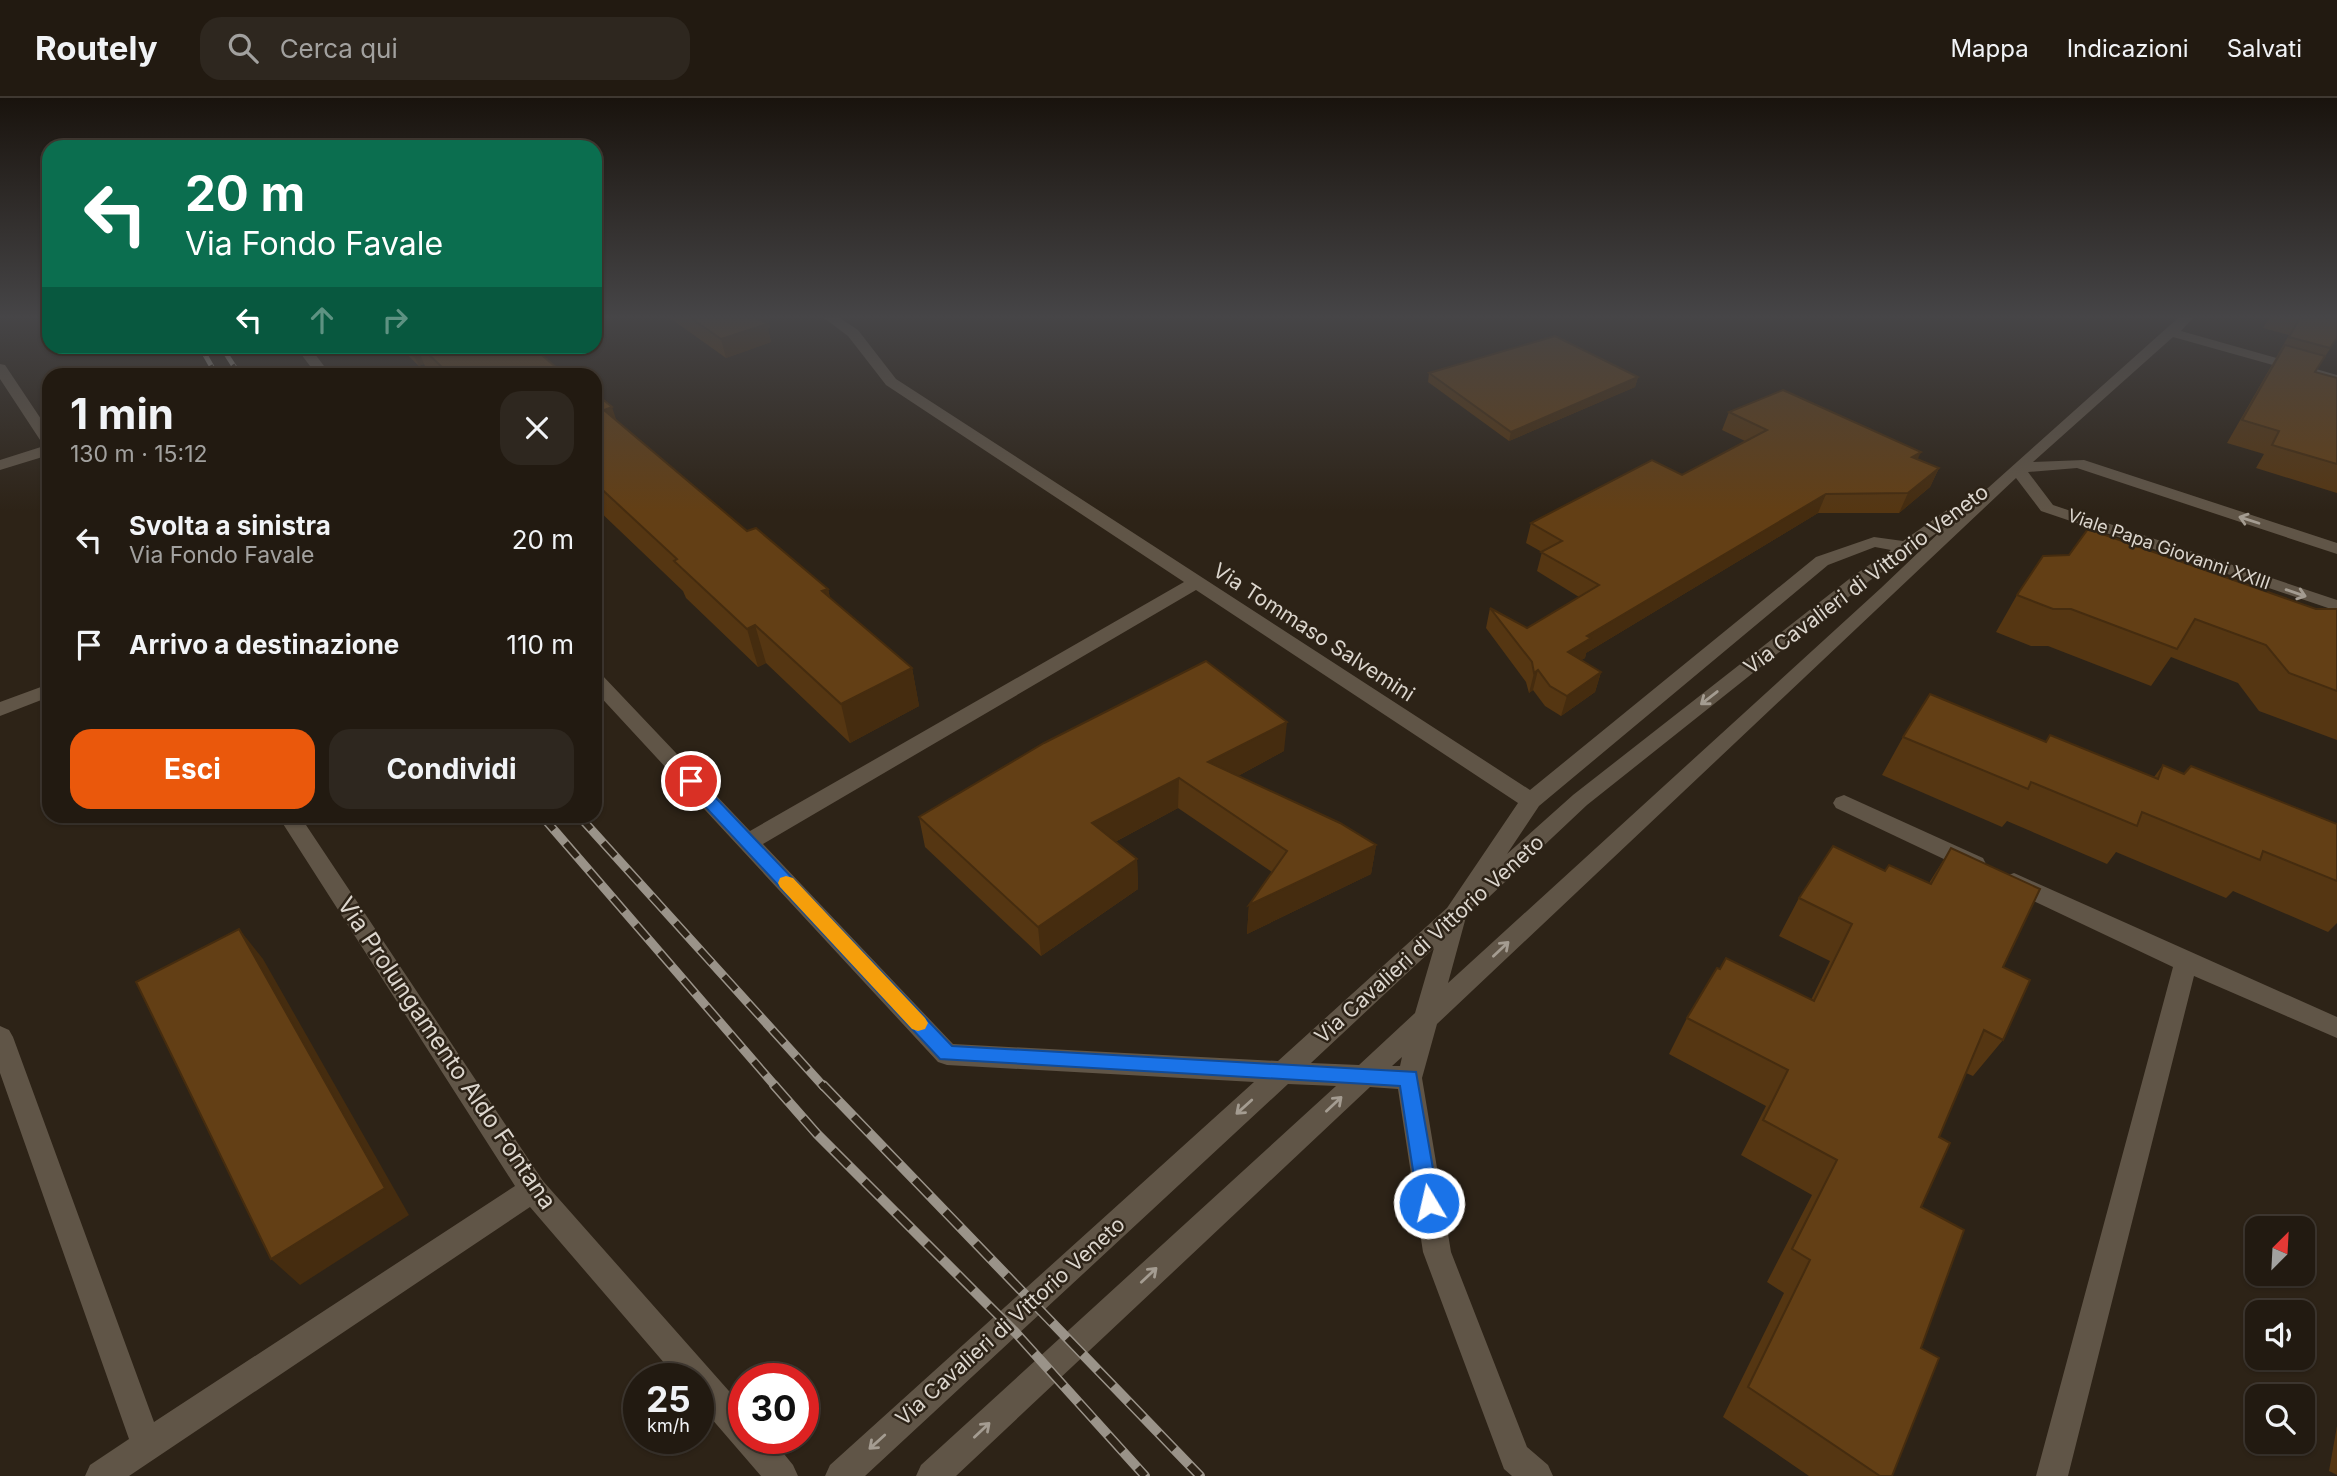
<!DOCTYPE html>
<html lang="it">
<meta charset="utf-8">
<style>
:root{--surface:#221a11;--page:#2e271f;--text:#f1f3f6;--muted:#a2a19f;--line:#3f3831;--accent:#ea580c}
body{margin:0;font-family:Inter,sans-serif;background:var(--page);color:var(--text);height:100vh;display:flex;flex-direction:column;font-size:26px;white-space:nowrap}
*{box-sizing:border-box;margin:0}
p{font-size:23px;color:var(--muted)}
.icon{flex:none;width:38px;height:38px;fill:none;stroke:currentColor;stroke-width:2;stroke-linecap:round;stroke-linejoin:round}
.map{position:relative;flex:1;overflow:hidden}
.panel{position:absolute;left:42px;top:270px;width:560px;height:455px;display:flex;flex-direction:column;background:var(--surface);border-radius:21px;box-shadow:0 2px 5px #0004,0 0 0 2px var(--line)}
.panel>*{flex:none}
.guide{position:absolute;left:42px;top:42px;width:560px;height:214px;border-radius:21px;box-shadow:0 2px 5px #0004,0 0 0 2px var(--line);background:#0b6e4f;color:#fff;overflow:hidden}
.needle{width:46px;rotate:24deg}
.fabs{position:absolute;left:2245px;top:1118px;display:grid;gap:14px}
.fabs a{display:grid;place-items:center;width:70px;height:70px;border-radius:14px;background:var(--surface);box-shadow:0 2px 5px #0004,0 0 0 2px var(--line);font-size:35px}
.speed{position:absolute;left:623px;top:1265px;display:flex;gap:14px;font-size:35px;font-weight:700;text-align:center}
.speed>*{display:grid;place-content:center;width:91px;height:91px;border-radius:50%;background:var(--surface);box-shadow:0 2px 5px #0004,0 0 0 2px var(--line);line-height:1}
.speed small{font-size:18px;font-weight:400}
.speed .limit{border:10px solid #d22;background:#fff;color:#111}
.pin{position:absolute;display:grid;place-items:center;width:60px;height:60px;color:#fff;margin:-30px;border:4px solid #fff;border-radius:50%;box-shadow:0 2px 7px #0007}
.me{position:absolute;width:77px;margin:-38px;rotate:351deg;stroke-linejoin:round;filter:drop-shadow(0 0 5px #0008)}
.turn{display:flex;align-items:center;gap:24px;height:147px;padding:0 28px;font-size:32px}
.turn .icon{width:91px;height:91px;stroke-width:2.5}
.turn b{display:block;font-size:49px;line-height:60px}
.lanes{display:flex;align-items:center;height:66px;padding:0 28px;background:#0003;justify-content:center;gap:35px;direction:ltr}
.lanes .off{opacity:.35}
.round{display:grid;place-items:center;flex:none;width:74px;height:74px;border-radius:21px;background:var(--page)}
.headline{display:flex;align-items:center;justify-content:space-between;height:119px;padding:0 28px}
h1{font-size:42px;font-weight:700;line-height:52px}
.primary-button{display:flex;gap:14px;margin-top:auto;padding:14px 28px}
.primary-button a{flex:1;height:80px;border-radius:21px;background:var(--accent);color:#fff;font-size:28px;font-weight:700;line-height:80px;text-align:center}
.primary-button a+a{background:var(--page);color:var(--text)}
ul{padding:0;list-style:none}
li{display:flex;align-items:center;gap:21px;height:105px;padding:0 28px}
li div{flex:1}
li b{display:block;font-size:26px}
li em{font-style:normal}
header{display:flex;align-items:center;gap:42px;box-sizing:border-box;height:98px;padding:0 35px;background:var(--surface);border-bottom:2px solid var(--line)}
header strong{font-size:33px}
nav{display:flex;gap:38px;margin-inline-start:auto;font-size:24px}
.search{width:490px;height:63px;background:var(--page);display:flex;align-items:center;gap:18px;box-sizing:border-box;padding:0 24px;border-radius:21px;color:var(--muted);font-size:26px}
.map>svg:first-child{display:block}
.lines{fill:none;stroke-linecap:round;stroke-linejoin:round}
.minor{fill:#605547;fill-rule:evenodd}
.rail-far2-casing{stroke:#9a9389;stroke-width:5}
.rail-far1-casing{stroke:#9a9389;stroke-width:9}
.rail-casing{stroke:#9a9389;stroke-width:10}
.rail-far2{stroke:#2d2317;stroke-width:3.5;stroke-dasharray:11;stroke-linecap:butt}
.rail-far1{stroke:#2d2317;stroke-width:6;stroke-dasharray:18;stroke-linecap:butt}
.rail{stroke:#2d2317;stroke-width:7;stroke-dasharray:22;stroke-linecap:butt}
.wall{fill:#553612}
.shaded-wall{fill:#452c0f}
.building{fill:#633f15;stroke:#452c0f;stroke-width:2}
.oneway{stroke:#a49c91}
.route{fill:#1a73e8;stroke:#114b97;stroke-width:2}
.slow{fill:#f59e0b}
.labels{text-anchor:middle;dominant-baseline:central;stroke-width:5;stroke-linejoin:round;paint-order:stroke}
.far-street-label{font-size:18px;fill:#dcd6ce;stroke:#2d2317}
.street-label{font-size:21px;fill:#dcd6ce;stroke:#2d2317}
.near-street-label{font-size:24px;fill:#dcd6ce;stroke:#2d2317}
</style>
<header>
<strong>Routely</strong>
<div class="search"><svg class="icon" aria-label="search" viewBox="0 0 24 24"><circle cx="10" cy="10" r="6"/><path d="M15 15l6 6"/></svg>Cerca qui</div>
<nav><a>Mappa</a><a>Indicazioni</a><a>Salvati</a></nav>
</header>
<div class="map">
<svg width="2337" height="1378" viewBox="0 0 2337 1378">
<rect width="100%" height="100%" fill="#2d2317"/>
<g class="lines">
<g class="minor">
<path d="M 824,220 L 840,220 L 858,232 L 896,281 L 1530,692 L 1816,459 L 1874,439 L 1903,443 L 1947,412 L 1953,411 L 1960,415 L 2178,220 L 2193,220 L 2181,233 L 2337,277 L 2337,285 L 2173,239 L 2033,364 L 2084,362 L 2337,445 L 2337,456 L 2077,370 L 2028,374 L 2053,407 L 2337,502 L 2337,513 L 2041,413 L 2016,380 L 1437,926 L 1422,980 L 1451,1154 L 1527,1349 L 1548,1367 L 1553,1378 L 1512,1378 L 1504,1371 L 1423,1154 L 1398,991 L 1370,989 L 956,1378 L 916,1378 L 921,1367 L 1336,988 L 1288,986 L 865,1378 L 825,1378 L 830,1367 L 1254,984 L 947,967 L 938,964 L 595,593 L 595,575 L 602,577 L 750,733 L 1184,484 L 886,287 L 848,238 ZM 1945,429 L 1881,490 L 1448,885 L 1466,819 L 1478,801 L 1489,799 L 1587,707 L 1865,486 ZM 1875,449 L 1891,452 L 1853,478 L 1573,697 L 1507,756 L 1539,708 L 1828,467 ZM 1196,492 L 1518,705 L 1447,810 L 1278,963 L 953,946 L 763,746 ZM 1434,850 L 1415,915 L 1359,967 L 1311,965 ZM 1402,959 L 1400,968 L 1392,968 Z"/>
<polygon points="295,248 309,248 330,276 316,276"/>
<polygon points="489,248 512,248 428,276 408,276 410,273"/>
<polygon points="0,266 5,267 49,333 49,357 0,372 0,362 44,348 0,281"/>
<polygon points="49,586 49,599 0,618 0,604"/>
<polygon points="1844,697 1983,760 1986,766 1983,772 1975,774 1967,772 1836,710 1833,705 1836,700"/>
<polygon points="278,718 300,718 543,1083 744,1310 744,1340 771,1340 793,1367 798,1378 761,1378 698,1305 698,1281 678,1281 530,1109 129,1378 85,1378 90,1367 129,1341 0,975 0,928 9,932 13,939 154,1324 515,1088"/>
<polygon points="2014,775 2337,919 2337,940 2194,878 2068,1378 2036,1378 2173,869 2006,790 2003,784 2006,778"/>
</g>
<g class="rail-far2-casing">
<g id="rail-far2">
<polyline points="200,248 216,276"/>
<polyline points="221,248 239,276"/>
</g>
</g>
<g class="rail-far1-casing">
<g id="rail-far1">
<polyline points="542,718 776,989"/>
<polyline points="579,718 824,989"/>
</g>
</g>
<g class="rail-casing">
<g id="rail">
<polyline points="774,987 817,1036 1016,1235 1145,1378"/>
<polyline points="823,987 1200,1378"/>
</g>
</g>
<use href="#rail-far2" class="rail-far2"/>
<use href="#rail-far1" class="rail-far1"/>
<use href="#rail" class="rail"/>
</g>
<g class="wall">
<polygon points="670,220 768,220 770,229 768,231 771,244 726,260"/>
<polygon points="2269,220 2337,220 2337,240 2315,274 2337,280 2337,395 2256,370 2264,356 2227,345 2289,237 2263,230"/>
<polygon points="398,248 531,248 564,276 429,276 424,266 419,268"/>
<polygon points="1429,275 1638,279 1635,289 1509,343 1428,284"/>
<polygon points="595,295 616,322 747,433 828,491 830,500 912,570 919,608 850,645 766,565 758,569 686,500 683,493 595,409"/>
<polygon points="1729,314 1917,361 1939,370 1930,389 1899,415 1818,415 1586,555 1585,560 1581,562 1601,574 1595,594 1561,618 1545,608 1533,592 1529,595 1526,584 1486,530 1490,510 1527,530 1579,499 1537,473 1542,454 1526,445 1531,425 1682,377 1745,343 1722,332"/>
<polygon points="2017,497 2316,511 2337,511 2337,642 2259,613 2238,585 2171,559 2151,588 2048,548 2031,548 1996,534"/>
<polygon points="1903,639 2046,643 2154,679 2163,667 2184,676 2337,726 2337,825 2328,834 2233,793 2226,800 2116,754 2107,766 2007,723 2002,729 1882,677"/>
<polygon points="1284,653 1238,678 1376,747 1371,776 1247,836 1249,807 1272,774 1178,710 1115,744 1137,761 1138,791 1041,858 925,749 919,719"/>
<polygon points="1951,750 2003,869 2003,942 1973,978 1966,975 1939,1039 1921,1109 1921,1250 1892,1378 1809,1378 1723,1319 1784,1195 1767,1184 1812,1097 1741,1057 1766,1008 1669,956 1687,920 1811,902 1830,863 1779,838 1799,800 1885,773 1929,785"/>
<polygon points="2337,1328 2337,1377 2329,1373"/>
</g>
<g class="shaded-wall">
<polygon points="755,220 768,220 770,229 768,231 771,244 726,260 721,241"/>
<polygon points="420,256 424,266 419,268 414,258"/>
<polygon points="1638,279 1635,289 1509,343 1511,334"/>
<polygon points="612,309 624,345 604,312"/>
<polygon points="1921,354 1912,373 1912,359"/>
<polygon points="1939,370 1930,389 1899,415 1908,395"/>
<polygon points="1826,396 1818,415 1586,555 1585,560 1562,574 1568,554 1587,538"/>
<polygon points="828,491 836,529 822,493"/>
<polygon points="755,527 766,565 758,569 747,531"/>
<polygon points="912,570 919,608 850,645 841,606"/>
<polygon points="1538,572 1533,592 1529,595 1534,575"/>
<polygon points="1601,574 1595,594 1561,618 1567,598"/>
<polygon points="1287,624 1284,653 1208,694 1208,664"/>
<polygon points="1179,680 1178,710 1094,755 1092,725"/>
<polygon points="1376,747 1371,776 1247,836 1249,807"/>
<polygon points="1137,761 1138,791 1041,858 1038,829"/>
<polygon points="239,831 263,861 409,1117 300,1187 271,1161"/>
</g>
<g class="building">
<polygon points="691,220 758,220 767,226 721,241"/>
<polygon points="2300,220 2337,220 2337,240 2330,250 2289,239"/>
<polygon points="1555,238 1638,279 1511,334 1429,275"/>
<polygon points="2285,247 2325,258 2315,274 2337,280 2337,366 2272,347 2279,333 2242,322"/>
<polygon points="404,248 417,248 420,256 414,258"/>
<polygon points="420,248 531,248 564,276 449,276"/>
<polygon points="1783,292 1921,354 1912,359 1939,370 1908,395 1826,396 1587,538 1591,540 1568,554 1601,574 1567,598 1550,588 1538,572 1534,575 1532,564 1490,510 1527,530 1599,487 1541,454 1562,443 1531,425 1652,362 1682,377 1767,332 1729,314"/>
<polygon points="595,295 612,309 604,312 747,433 756,430 828,491 822,493 912,570 841,606 755,527 747,531 674,463 677,461 595,385"/>
<polygon points="2088,431 2316,511 2337,511 2337,593 2289,575 2266,547 2195,521 2177,551 2071,511 2053,511 2017,497 2043,458 2069,457"/>
<polygon points="1206,563 1287,624 1208,664 1340,725 1376,747 1249,807 1287,753 1179,680 1092,725 1137,761 1038,829 919,719 1044,645"/>
<polygon points="1930,596 2046,644 2050,637 2158,681 2163,667 2184,676 2191,668 2337,726 2337,783 2263,753 2260,762 2142,714 2137,728 2031,684 2028,691 1903,639"/>
<polygon points="1833,748 1885,773 1889,767 1931,786 1951,750 2040,791 2003,869 2030,882 2003,942 1984,932 1939,1039 1950,1045 1921,1109 1964,1132 1921,1250 1939,1260 1892,1378 1880,1378 1748,1289 1810,1162 1792,1151 1837,1062 1763,1022 1788,972 1687,920 1717,870 1720,871 1726,860 1814,903 1852,826 1799,800"/>
<polygon points="239,831 385,1090 271,1161 136,884"/>
</g>
<defs><path id="oneway-shaft" d="M-6 0H5M1.5-3L5.5 0L1.5 3" fill="none" stroke-width="1.6" stroke-linecap="round" stroke-linejoin="round" transform="scale(1.75)"/></defs>
<g class="oneway">
<use href="#oneway-shaft" transform="translate(2249 422) rotate(-162)"/>
<use href="#oneway-shaft" transform="translate(2296 495) rotate(19)"/>
<use href="#oneway-shaft" transform="translate(1709 600) rotate(142)"/>
<use href="#oneway-shaft" transform="translate(1501 851) rotate(-43)"/>
<use href="#oneway-shaft" transform="translate(1334 1006) rotate(-43)"/>
<use href="#oneway-shaft" transform="translate(1244 1009) rotate(138)"/>
<use href="#oneway-shaft" transform="translate(1149 1177) rotate(-43)"/>
<use href="#oneway-shaft" transform="translate(982 1332) rotate(-43)"/>
<use href="#oneway-shaft" transform="translate(877 1344) rotate(138)"/>
</g>
<linearGradient id="sky" x2="0" y2="1"><stop stop-color="#19130d"/><stop offset="0.53" stop-color="#464547"/><stop offset="1" stop-color="#464547" stop-opacity="0"/></linearGradient>
<rect width="2337" height="413" fill="url(#sky)"/>
<polygon class="route" points="691,677 696,679 952,948 1416,974 1439,1105 1436,1112 1429,1114 1421,1112 1418,1105 1400,988 940,961 685,687 683,683"/>
<polygon class="slow" points="786,778 793,780 925,920 928,925 925,931 918,933 912,931 780,789 778,785 780,780"/>
<g class="labels">
<g class="far-street-label">
<text transform="translate(2169 451) rotate(19)">Viale Papa Giovanni XXIII</text>
</g>
<g class="street-label">
<text transform="translate(1866 481) rotate(-37)">Via Cavalieri di Vittorio Veneto</text>
<text transform="translate(1314 534) rotate(33)">Via Tommaso Salvemini</text>
<text transform="translate(1429 841) rotate(-42)">Via Cavalieri di Vittorio Veneto</text>
<text transform="translate(1010 1223) rotate(-42)">Via Cavalieri di Vittorio Veneto</text>
</g>
<g class="near-street-label">
<text transform="translate(447 955) rotate(56)">Via Prolungamento Aldo Fontana</text>
</g>
</g>
</svg>
<div class="fabs">
<a><svg class="needle" viewBox="-14 -14 28 28"><path d="M0-13l5 13h-10z" fill="#e53935"/><path d="M0 13l5-13h-10z" fill="#a2a19f"/></svg></a>
<a><svg class="icon" aria-label="sound" viewBox="0 0 24 24"><path d="M4 9h4l5-4v14l-5-4H4zM17 9q2 3 0 6"/></svg></a>
<a><svg class="icon" aria-label="search" viewBox="0 0 24 24"><circle cx="10" cy="10" r="6"/><path d="M15 15l6 6"/></svg></a>
</div>
<div class="speed"><div>25<small>km/h</small></div><div class="limit">30</div></div>
<div class="pin" style="left:691px;top:683px;background:#d93025"><svg class="icon" aria-label="arrive" viewBox="0 0 24 24"><path d="M6 21V4h12l-3 4 3 4H6"/></svg></div>
<svg class="me" style="left:1429px;top:1105px" viewBox="-20 -20 40 40"><circle r="17" fill="#1a73e8" stroke="#fff" stroke-width="3"/><path d="M0-11L8 9 0 5-8 9z" fill="#fff"/></svg>
<div class="guide">
<div class="turn"><svg class="icon" aria-label="left" viewBox="0 0 24 24"><path d="M17 20v-9H6M10 6l-5 5 5 5"/></svg><div><b>20 m</b>Via Fondo Favale</div></div>
<div class="lanes"><svg class="icon" aria-label="left" viewBox="0 0 24 24"><path d="M17 20v-9H6M10 6l-5 5 5 5"/></svg><svg class="icon off" aria-label="ahead" viewBox="0 0 24 24"><path d="M12 20V5M6 11l6-6 6 6"/></svg><svg class="icon off" aria-label="right" viewBox="0 0 24 24"><path d="M7 20v-9h11M14 6l5 5-5 5"/></svg></div>
</div>
<section class="panel">
<div class="headline"><div><h1>1 min</h1><p>130 m · 15:12</p></div><a class="round"><svg class="icon" aria-label="close" viewBox="0 0 24 24"><path d="M6 6l12 12M18 6L6 18"/></svg></a></div>
<ul>
<li><svg class="icon" aria-label="left" viewBox="0 0 24 24"><path d="M17 20v-9H6M10 6l-5 5 5 5"/></svg><div><b>Svolta a sinistra</b><p>Via Fondo Favale</p></div><em>20 m</em></li>
<li><svg class="icon" aria-label="arrive" viewBox="0 0 24 24"><path d="M6 21V4h12l-3 4 3 4H6"/></svg><div><b>Arrivo a destinazione</b></div><em>110 m</em></li>
</ul>
<div class="primary-button"><a>Esci</a><a>Condividi</a></div>
</section>
</div>
